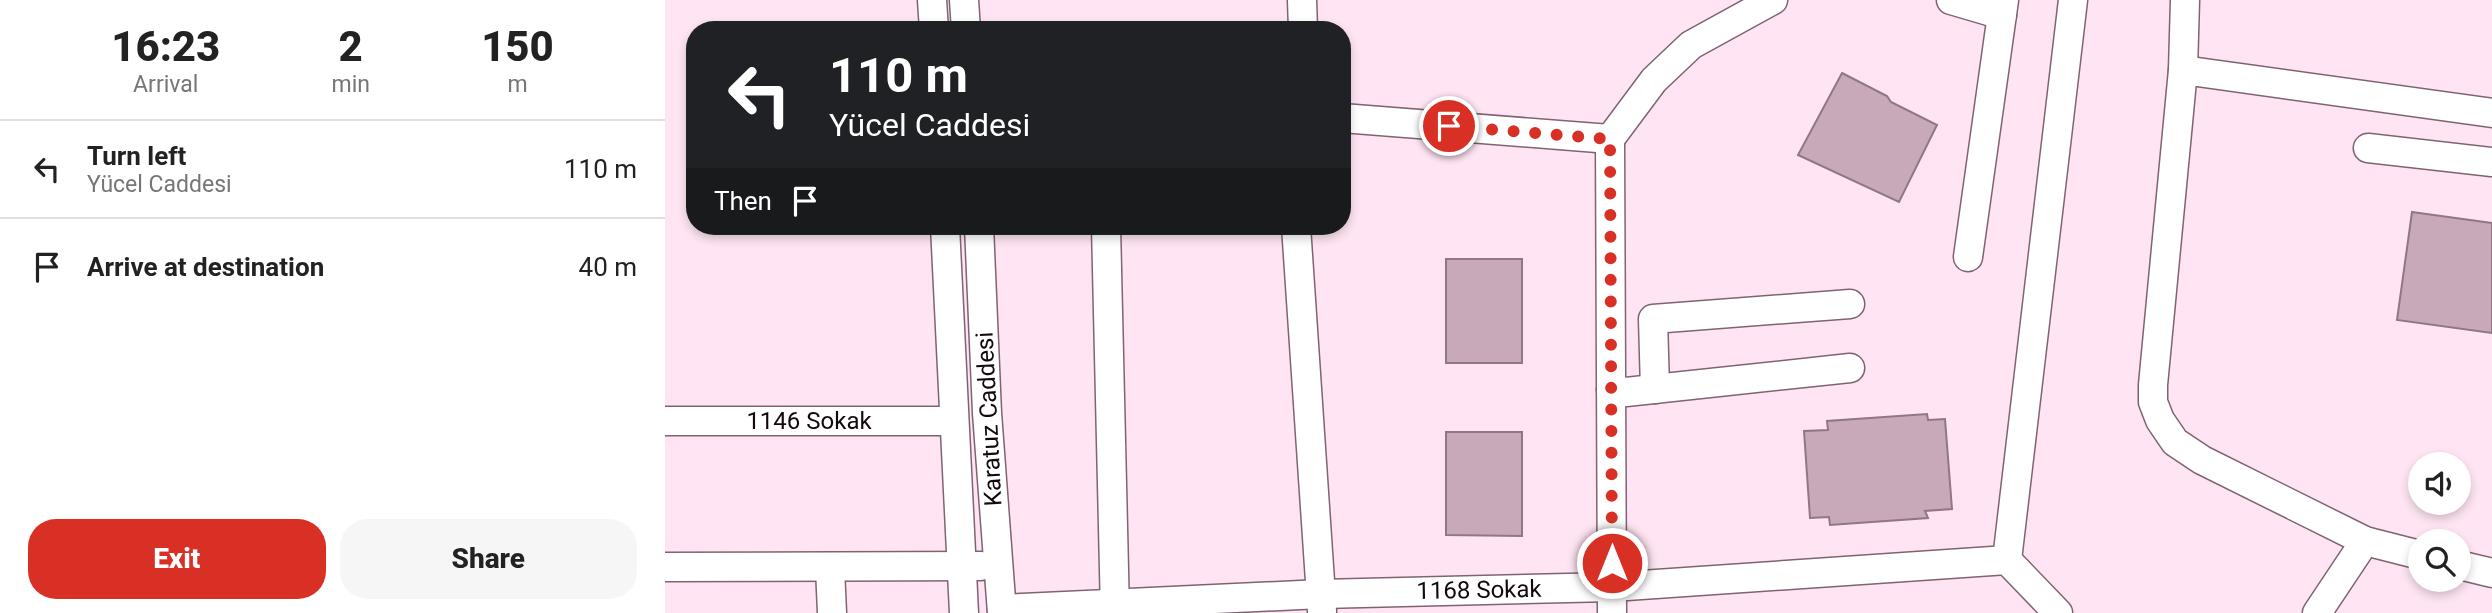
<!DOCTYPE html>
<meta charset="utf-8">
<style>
:root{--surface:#fff;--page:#f6f6f6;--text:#222;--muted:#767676;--line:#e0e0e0;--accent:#d93025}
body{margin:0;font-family:Roboto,sans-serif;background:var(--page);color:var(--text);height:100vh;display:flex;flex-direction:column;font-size:26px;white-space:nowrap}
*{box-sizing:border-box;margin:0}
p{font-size:23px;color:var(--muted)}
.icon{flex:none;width:38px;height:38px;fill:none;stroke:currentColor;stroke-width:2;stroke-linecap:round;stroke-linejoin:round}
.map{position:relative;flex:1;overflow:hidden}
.panel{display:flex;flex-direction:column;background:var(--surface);width:665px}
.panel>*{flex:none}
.guide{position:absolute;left:21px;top:21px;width:665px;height:214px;border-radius:28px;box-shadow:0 4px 10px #0003;background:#202124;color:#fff;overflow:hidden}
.tools{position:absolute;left:1743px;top:452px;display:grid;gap:14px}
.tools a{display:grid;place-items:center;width:63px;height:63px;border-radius:50%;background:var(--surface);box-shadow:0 4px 10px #0003;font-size:35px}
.pin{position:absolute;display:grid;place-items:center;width:60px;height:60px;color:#fff;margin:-30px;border:4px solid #fff;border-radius:50%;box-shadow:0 2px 7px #0007}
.me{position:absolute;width:77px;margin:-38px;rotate:0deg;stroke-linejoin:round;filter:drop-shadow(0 0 5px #0008)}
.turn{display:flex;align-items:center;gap:24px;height:147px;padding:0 28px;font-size:32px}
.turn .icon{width:91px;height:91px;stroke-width:2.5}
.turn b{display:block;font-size:49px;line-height:60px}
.then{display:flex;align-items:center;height:66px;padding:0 28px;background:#0003;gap:14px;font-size:26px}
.eta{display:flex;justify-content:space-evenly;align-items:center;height:119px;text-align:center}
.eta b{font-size:42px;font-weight:800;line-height:49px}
.cta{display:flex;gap:14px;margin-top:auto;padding:14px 28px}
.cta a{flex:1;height:80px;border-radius:28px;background:var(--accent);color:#fff;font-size:28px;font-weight:800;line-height:80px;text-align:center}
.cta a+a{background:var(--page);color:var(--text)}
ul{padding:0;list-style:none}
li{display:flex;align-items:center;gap:21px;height:98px;padding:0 28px;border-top:2px solid var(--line)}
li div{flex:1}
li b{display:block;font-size:26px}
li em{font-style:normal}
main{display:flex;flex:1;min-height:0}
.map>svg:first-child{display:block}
.building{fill:#c7a9ba;stroke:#927686;stroke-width:2}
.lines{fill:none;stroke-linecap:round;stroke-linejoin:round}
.minor-casing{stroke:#7f6373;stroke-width:31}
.minor{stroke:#fff;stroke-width:28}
.route{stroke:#d93025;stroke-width:12;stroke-dasharray:0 21.6}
.labels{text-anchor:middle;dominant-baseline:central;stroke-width:7;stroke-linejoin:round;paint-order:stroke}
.street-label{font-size:24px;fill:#12090e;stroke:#fff}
</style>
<main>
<section class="panel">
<div class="eta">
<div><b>16:23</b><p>Arrival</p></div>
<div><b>2</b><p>min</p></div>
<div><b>150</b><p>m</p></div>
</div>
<ul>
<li><svg class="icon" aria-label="left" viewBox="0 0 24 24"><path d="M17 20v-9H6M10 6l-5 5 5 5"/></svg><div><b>Turn left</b><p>Yücel Caddesi</p></div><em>110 m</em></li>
<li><svg class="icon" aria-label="arrive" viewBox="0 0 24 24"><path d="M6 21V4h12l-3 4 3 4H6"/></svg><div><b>Arrive at destination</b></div><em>40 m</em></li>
</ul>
<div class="cta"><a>Exit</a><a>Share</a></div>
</section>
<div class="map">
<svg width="1827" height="613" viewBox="0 0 1827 613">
<rect width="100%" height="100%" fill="#ffe5f3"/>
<g class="building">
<polygon points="1177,73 1222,96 1226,102 1272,125 1234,202 1133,155"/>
<polygon points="1747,212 1827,223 1827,333 1732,320"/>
<rect x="781" y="259" width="76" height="104"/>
<polygon points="1262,414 1263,420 1280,419 1287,509 1260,511 1263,518 1165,525 1164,517 1145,518 1139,431 1163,430 1162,421"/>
<polygon points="781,432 857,432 857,536 781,535"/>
</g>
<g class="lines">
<g class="minor-casing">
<g id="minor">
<polyline points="267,0 269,30"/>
<polyline points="299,0 301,30"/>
<polyline points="637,0 638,30"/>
<polyline points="1286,0 1337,15"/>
<polyline points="1518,70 1520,0"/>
<polyline points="677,118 945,139"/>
<polyline points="945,139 947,613"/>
<polyline points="945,139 989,80 1026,45 1108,0"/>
<polyline points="1703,148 1827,162"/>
<polyline points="280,226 299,613"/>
<polyline points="314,226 322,413 337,613"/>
<polyline points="441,226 450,613"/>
<polyline points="631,226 657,611"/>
<polyline points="1303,257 1339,0"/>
<polyline points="990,389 988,319 1185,304"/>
<polyline points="946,390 961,392 1185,368"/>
<polyline points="0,421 289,421"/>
<polyline points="1755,555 1700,541 1537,460 1510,442 1495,420 1488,402 1488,385 1518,70 1827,113"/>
<polyline points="1342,560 1408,0"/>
<polyline points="1794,565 1827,573"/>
<polyline points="0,567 316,566"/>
<polyline points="165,568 167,613"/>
<polyline points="337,609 656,594 947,587 1342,560 1393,613"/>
<polyline points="1652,613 1700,541"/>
</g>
</g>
<use href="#minor" class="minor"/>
</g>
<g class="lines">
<polyline class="route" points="784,126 945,139 947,563"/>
</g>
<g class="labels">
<g class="street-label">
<text transform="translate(324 419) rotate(-93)">Karatuz Caddesi</text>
<text x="144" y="421">1146 Sokak</text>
<text transform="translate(814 590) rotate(-1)">1168 Sokak</text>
</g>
</g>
</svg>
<div class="tools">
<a><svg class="icon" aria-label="sound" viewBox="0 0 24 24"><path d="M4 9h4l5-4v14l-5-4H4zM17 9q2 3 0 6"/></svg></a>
<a><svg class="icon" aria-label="search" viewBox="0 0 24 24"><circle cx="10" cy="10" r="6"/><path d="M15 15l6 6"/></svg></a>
</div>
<div class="pin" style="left:784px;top:126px;background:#d93025"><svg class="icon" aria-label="arrive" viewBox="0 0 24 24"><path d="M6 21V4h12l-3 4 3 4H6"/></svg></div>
<svg class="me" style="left:947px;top:563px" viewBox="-20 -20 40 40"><circle r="17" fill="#d93025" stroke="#fff" stroke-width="3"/><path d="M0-11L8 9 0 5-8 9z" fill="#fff"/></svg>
<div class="guide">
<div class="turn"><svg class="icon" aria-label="left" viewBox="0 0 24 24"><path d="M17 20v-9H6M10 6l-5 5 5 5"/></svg><div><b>110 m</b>Yücel Caddesi</div></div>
<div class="then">Then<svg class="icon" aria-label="arrive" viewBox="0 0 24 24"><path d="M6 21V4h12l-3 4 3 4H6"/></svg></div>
</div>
</div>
</main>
